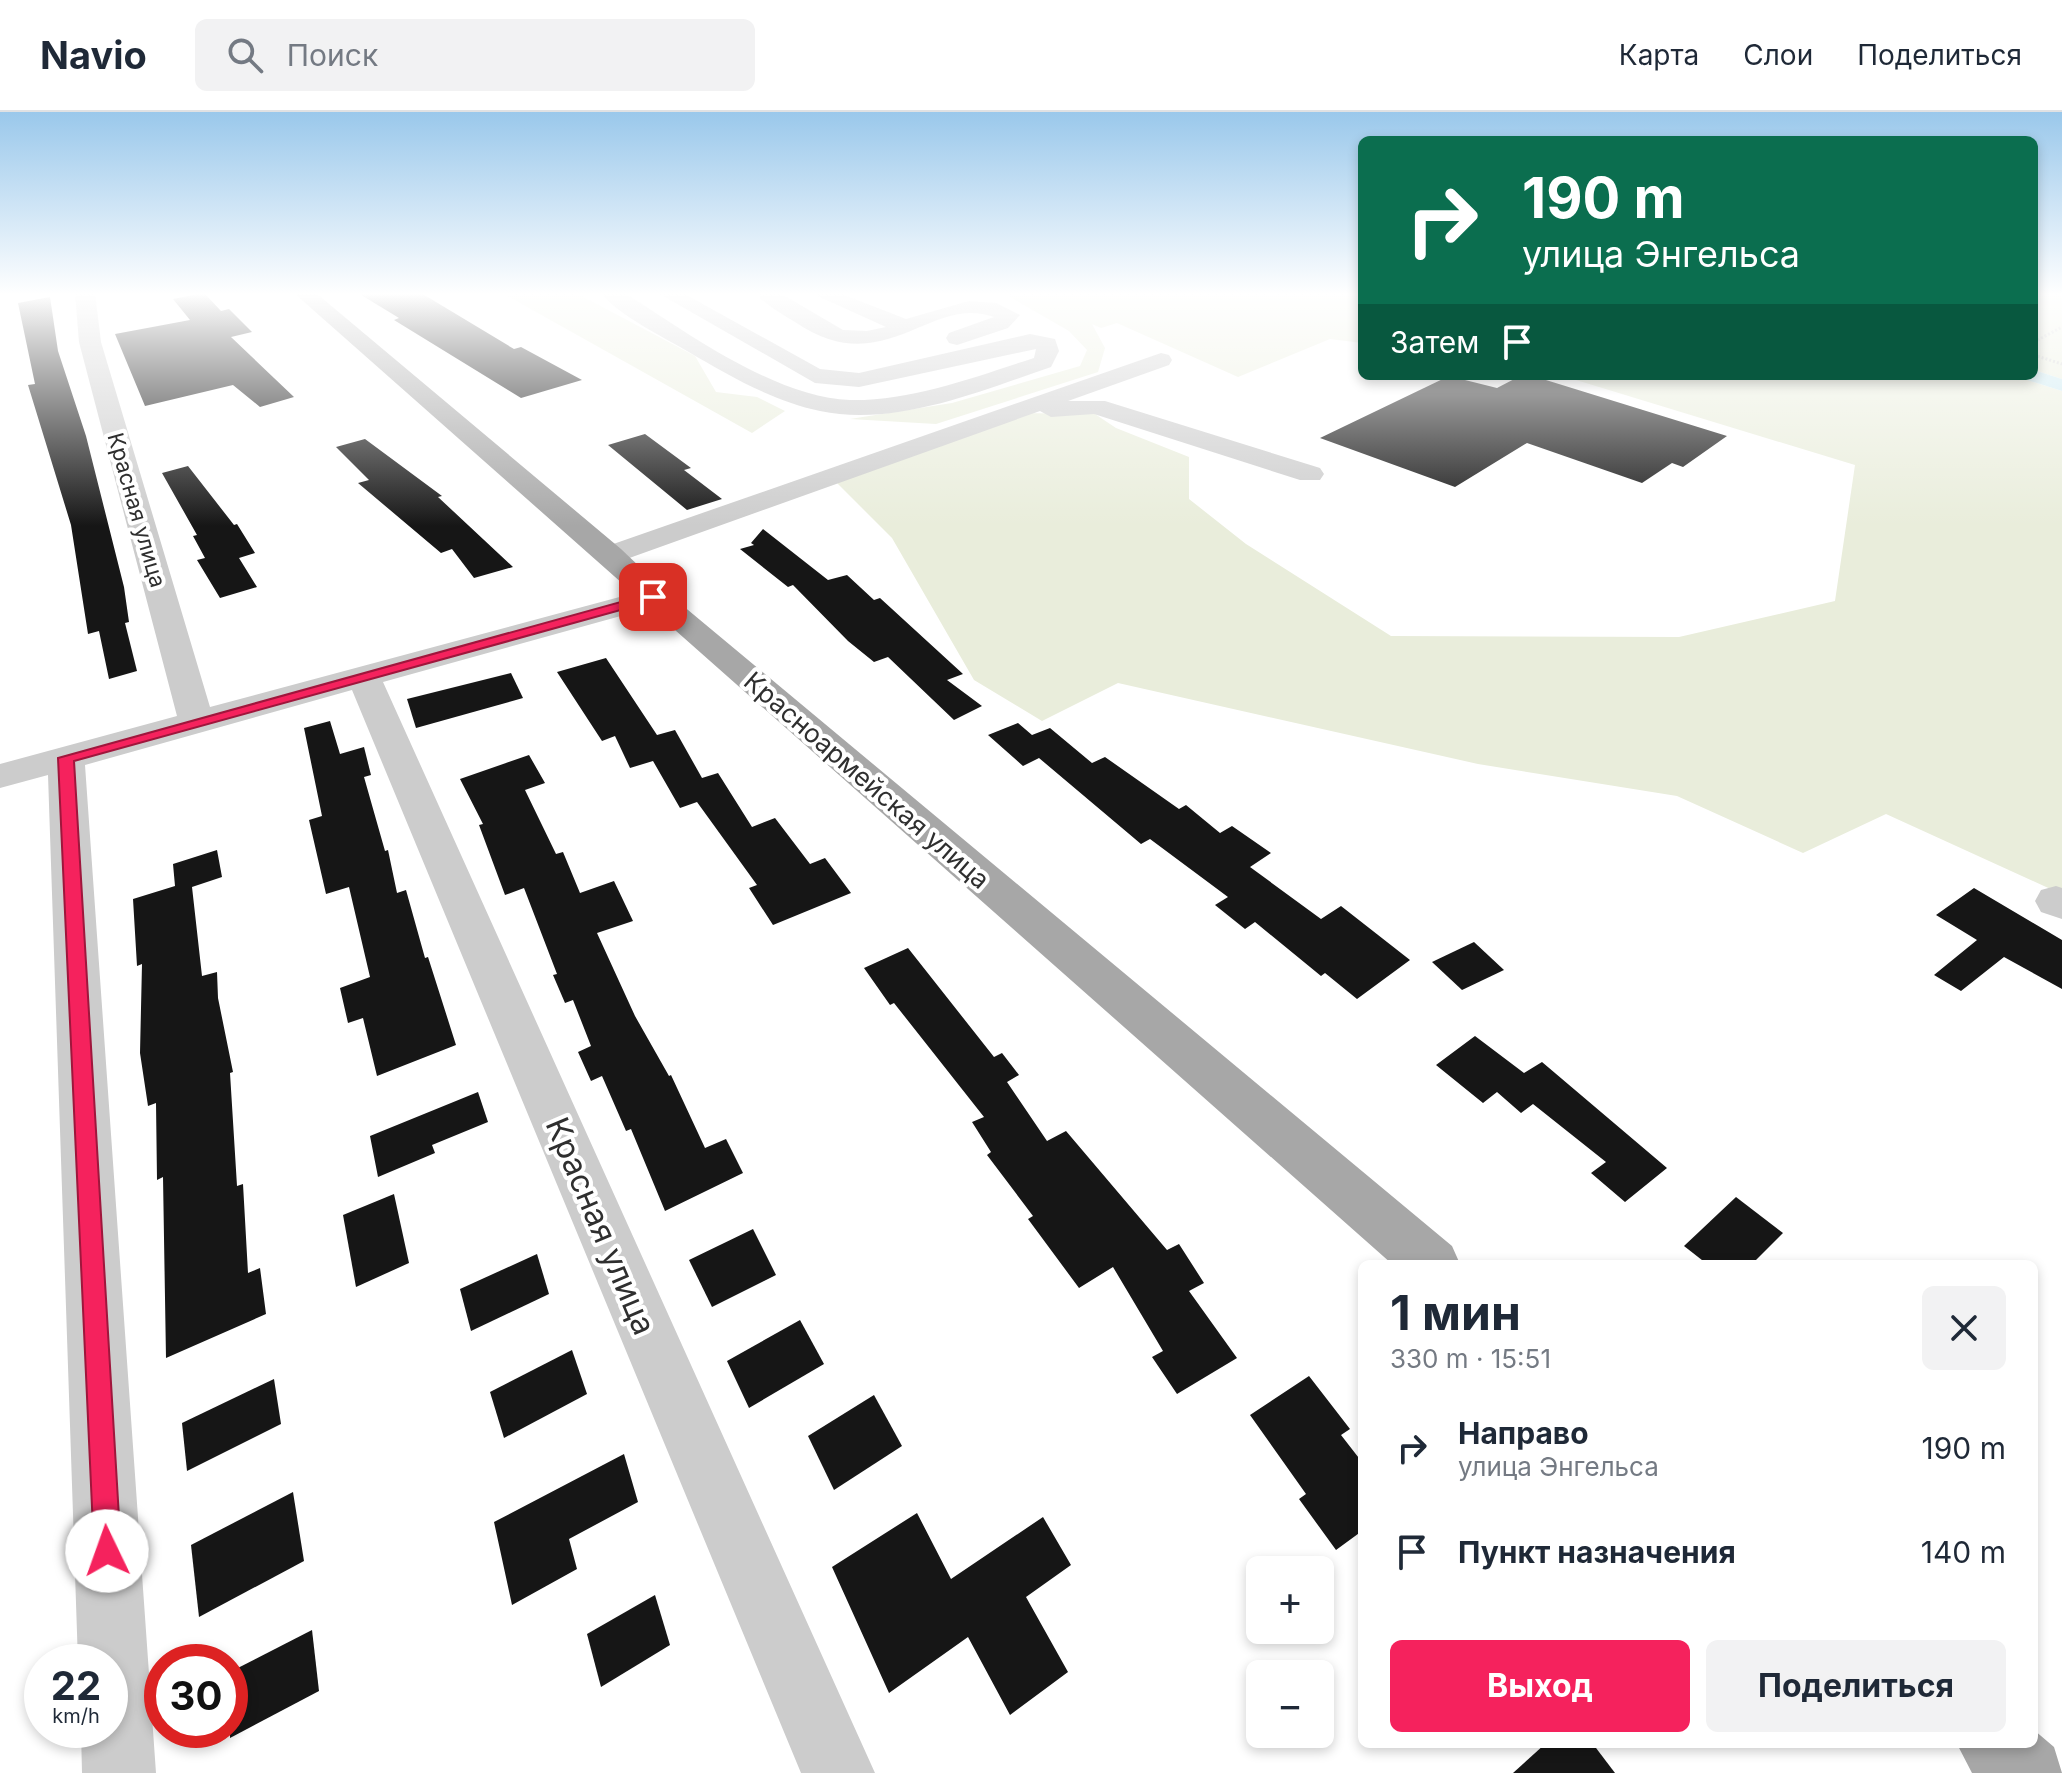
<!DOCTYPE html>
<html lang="ru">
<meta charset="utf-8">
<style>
:root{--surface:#fff;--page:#f2f2f3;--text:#1f2937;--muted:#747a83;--line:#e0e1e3;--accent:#f5225d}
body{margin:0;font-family:Inter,sans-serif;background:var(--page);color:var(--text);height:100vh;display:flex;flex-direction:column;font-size:30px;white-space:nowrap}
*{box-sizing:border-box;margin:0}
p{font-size:26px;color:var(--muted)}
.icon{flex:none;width:44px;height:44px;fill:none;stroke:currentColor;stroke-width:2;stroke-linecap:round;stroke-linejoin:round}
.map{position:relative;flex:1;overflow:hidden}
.sheet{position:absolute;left:1358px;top:1148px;width:680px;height:488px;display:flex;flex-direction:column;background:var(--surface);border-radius:12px;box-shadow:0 4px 12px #0003}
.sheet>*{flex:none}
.guide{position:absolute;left:1358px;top:24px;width:680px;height:244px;border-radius:12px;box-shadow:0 4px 12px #0003;background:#0b6e4f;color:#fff;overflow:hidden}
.buttons{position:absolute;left:1246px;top:1444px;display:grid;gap:16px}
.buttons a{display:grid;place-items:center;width:88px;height:88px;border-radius:12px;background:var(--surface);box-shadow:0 4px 12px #0003;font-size:40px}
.speed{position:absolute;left:24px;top:1532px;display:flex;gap:16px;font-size:40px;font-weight:700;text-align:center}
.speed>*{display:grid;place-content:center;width:104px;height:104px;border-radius:50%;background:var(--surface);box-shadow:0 4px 12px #0003;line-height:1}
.speed small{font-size:20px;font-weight:400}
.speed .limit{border:12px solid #d22;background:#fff;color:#111}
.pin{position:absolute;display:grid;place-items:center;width:68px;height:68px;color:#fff;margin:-34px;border-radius:16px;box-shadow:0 4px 12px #0006}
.me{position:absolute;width:88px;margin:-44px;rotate:357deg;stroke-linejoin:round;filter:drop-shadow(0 0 6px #0008)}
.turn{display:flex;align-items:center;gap:28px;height:168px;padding:0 32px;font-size:36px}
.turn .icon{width:104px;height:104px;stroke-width:2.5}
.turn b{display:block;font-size:56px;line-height:68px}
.then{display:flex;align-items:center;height:76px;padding:0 32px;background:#0003;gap:16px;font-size:30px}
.round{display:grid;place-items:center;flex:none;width:84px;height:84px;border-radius:12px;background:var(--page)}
.headline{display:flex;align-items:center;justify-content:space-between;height:136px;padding:0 32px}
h1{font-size:48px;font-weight:700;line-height:60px}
.button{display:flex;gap:16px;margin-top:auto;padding:16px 32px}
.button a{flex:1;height:92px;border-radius:12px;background:var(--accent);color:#fff;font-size:32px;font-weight:700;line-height:92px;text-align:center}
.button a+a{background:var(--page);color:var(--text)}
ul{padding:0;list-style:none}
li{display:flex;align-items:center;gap:24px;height:104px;padding:0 32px}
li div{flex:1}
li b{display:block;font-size:30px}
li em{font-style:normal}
header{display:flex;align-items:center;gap:48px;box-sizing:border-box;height:112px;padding:0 40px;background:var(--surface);border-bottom:2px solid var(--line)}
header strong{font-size:38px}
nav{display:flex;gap:44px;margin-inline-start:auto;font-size:28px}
.search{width:560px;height:72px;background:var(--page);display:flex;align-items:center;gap:20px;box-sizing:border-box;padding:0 28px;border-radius:12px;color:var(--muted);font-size:30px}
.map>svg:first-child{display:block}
.green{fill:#e9eddb}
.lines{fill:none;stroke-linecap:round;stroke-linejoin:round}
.canal{fill:#c5e7ef;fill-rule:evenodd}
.building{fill:#161616}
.path{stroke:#ccc;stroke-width:3;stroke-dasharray:2 2;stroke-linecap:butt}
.minor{fill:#ccc;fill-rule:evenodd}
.major{fill:#a7a7a7;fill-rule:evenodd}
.route{fill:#f5225d;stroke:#9f163c;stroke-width:2}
.labels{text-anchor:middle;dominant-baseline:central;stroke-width:8;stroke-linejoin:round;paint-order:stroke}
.far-street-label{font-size:22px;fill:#2f2f2f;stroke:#fff}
.street-label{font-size:26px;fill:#2f2f2f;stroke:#fff}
.near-street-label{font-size:32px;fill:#2f2f2f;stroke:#fff}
</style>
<header>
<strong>Navio</strong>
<div class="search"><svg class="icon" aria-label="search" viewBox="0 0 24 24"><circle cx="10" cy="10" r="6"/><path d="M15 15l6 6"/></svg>Поиск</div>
<nav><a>Карта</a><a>Слои</a><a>Поделиться</a></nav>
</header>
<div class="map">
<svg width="2062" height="1661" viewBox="0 0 2062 1661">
<rect width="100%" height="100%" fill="#fff"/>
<g class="green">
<polygon points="502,181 576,181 695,244 716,280 757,285 785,299 752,321"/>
<polygon points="1003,181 1362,181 1362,231 1330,227 1238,265 1117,211 1101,216 1092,212 1105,236 1098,260 936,312 850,307 952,291 1080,254 1087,238 1069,219"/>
<polygon points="2034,181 2062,181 2062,267 2034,258"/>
<polygon points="1563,264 2015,264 2062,279 2062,777 2057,780 1886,702 1803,741 1677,684 1478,652 1118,571 1042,609 974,568 892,426 830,364 1009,301 1095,302 1116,316 1189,345 1189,387 1246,432 1391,524 1679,525 1835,489 1855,353"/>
</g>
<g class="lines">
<polygon class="canal" points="2034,258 2062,267 2062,279 2027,268 2024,264 2034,264"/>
</g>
<g class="building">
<polygon points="204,181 221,199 229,197 252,220 231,225 294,285 260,295 233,273 145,294 115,222 190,208 173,187"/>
<polygon points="358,181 421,181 514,237 521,235 582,268 521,286 394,208 399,206"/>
<polygon points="50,185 58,239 86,324 124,475 129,510 125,511 137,559 109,567 99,519 88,522 71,413 28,273 35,272 18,191"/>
<polygon points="1449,264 1497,276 1520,264 1533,264 1727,324 1683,355 1672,351 1642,371 1527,331 1455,375 1320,326"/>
<polygon points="645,322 691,356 684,358 722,387 687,398 608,333"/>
<polygon points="365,327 442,384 438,385 513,455 474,466 452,437 441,441 358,371 369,368 336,335"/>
<polygon points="188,354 234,413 237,412 255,441 239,446 257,475 220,486 197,448 205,446 193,424 197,423 162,361"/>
<polygon points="763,417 828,468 847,463 874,488 880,486 963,562 947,568 982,594 954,608 888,545 874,550 848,529 793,473 788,475 740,437 754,433 751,431"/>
<polygon points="606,546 657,623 675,618 702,666 718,661 752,715 775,706 810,752 825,746 851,781 773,813 749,776 757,773 697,690 680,696 653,649 630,656 615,624 602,629 557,560"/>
<polygon points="511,561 523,586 416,616 407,587"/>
<polygon points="330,609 340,642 364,635 371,663 364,665 385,739 388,738 397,781 406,778 425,846 428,845 456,933 377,964 363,906 348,911 340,876 370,865 349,775 326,782 309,708 322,704 304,616"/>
<polygon points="1018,611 1032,623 1050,616 1092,651 1105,645 1179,697 1186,693 1220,721 1232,714 1271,741 1250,755 1321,807 1341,794 1410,848 1357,887 1325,861 1321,864 1255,810 1245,817 1215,793 1228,785 1150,727 1141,732 1039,646 1023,654 988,623"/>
<polygon points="529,643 545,671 525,678 556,742 563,740 580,781 614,769 633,809 597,821 635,904 669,964 671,963 705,1036 726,1027 743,1061 665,1099 631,1017 626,1019 602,964 591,969 578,940 591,934 573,888 565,891 553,863 557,862 524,776 505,783 479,713 483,712 460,667"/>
<polygon points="217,738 222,765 192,775 202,864 217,860 218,886 233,960 230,961 237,1074 243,1072 248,1161 260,1156 266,1202 166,1246 163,1065 157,1068 156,991 148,994 140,941 142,852 137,854 133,787 175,774 173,752"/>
<polygon points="1974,776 2062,828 2062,877 2004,845 1961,879 1934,863 1977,828 1936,803"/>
<polygon points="1474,830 1504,858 1462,878 1432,850"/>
<polygon points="908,836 994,945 1002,941 1019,963 1007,970 1047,1029 1066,1019 1167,1138 1179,1132 1204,1171 1189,1179 1237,1246 1177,1282 1152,1245 1163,1239 1113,1155 1079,1176 1028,1107 1033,1104 987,1043 991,1040 972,1010 984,1005 894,891 890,893 864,856"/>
<polygon points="1475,924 1524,961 1542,950 1667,1056 1625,1090 1591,1061 1606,1050 1533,992 1521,1001 1497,980 1483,991 1436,953"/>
<polygon points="478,980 488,1010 432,1033 435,1041 378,1065 370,1024"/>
<polygon points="394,1082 409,1151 356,1175 343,1103"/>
<polygon points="1736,1085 1783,1121 1752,1152 1707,1152 1684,1134"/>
<polygon points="753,1117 776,1163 712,1195 689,1148"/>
<polygon points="537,1142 549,1182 471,1219 460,1177"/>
<polygon points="800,1208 824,1252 749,1296 727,1249"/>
<polygon points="572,1238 587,1282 504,1326 490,1280"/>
<polygon points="1309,1264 1350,1317 1341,1323 1362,1350 1362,1419 1336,1438 1299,1387 1306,1382 1250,1303"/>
<polygon points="274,1267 281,1312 187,1359 182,1311"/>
<polygon points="874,1283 902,1334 834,1378 808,1324"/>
<polygon points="624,1342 638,1390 569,1427 577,1457 512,1493 494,1410"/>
<polygon points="293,1380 304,1449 199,1505 191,1433"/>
<polygon points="917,1401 951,1467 1043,1405 1071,1453 1026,1485 1068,1560 1010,1603 968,1525 889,1581 832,1455"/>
<polygon points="655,1483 670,1533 601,1575 587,1522"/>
<polygon points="312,1518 319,1579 230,1626 230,1560"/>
<polygon points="1545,1632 1593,1632 1615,1661 1513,1661"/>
</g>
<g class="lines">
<g class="path">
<polyline points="2034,230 2062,215"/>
<polyline points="2034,243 2062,252"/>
</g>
<g class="minor">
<polygon points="75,181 95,181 101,230 210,595 653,476 664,478 669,485 664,492 383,570 875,1661 801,1661 352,578 85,653 156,1661 82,1661 81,1618 110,1618 110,1550 78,1550 48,663 0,676 0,652 177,604 79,230"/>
<path d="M 601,181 L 625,181 C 686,220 776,286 850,288 C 913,289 974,265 1034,246 L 1036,237 L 859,275 L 815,271 L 658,181 L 683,181 L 820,257 L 859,261 L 1030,222 L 1055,227 L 1059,239 L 1051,255 C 980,279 896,315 820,299 C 772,289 728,263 687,239 C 663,225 617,202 601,181 Z"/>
<path d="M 756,181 L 780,181 L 843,218 L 867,219 L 886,215 L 811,181 L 839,181 L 906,207 L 969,189 L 996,191 L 1020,203 L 1008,216 L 957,233 L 949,231 L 946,226 L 949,221 L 994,205 C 929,182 885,271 795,210 C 782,202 765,193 756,181 Z"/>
<polygon points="1161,241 1169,243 1172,248 1169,253 1068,289 1105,289 1320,356 1324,362 1320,368 1300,368 1094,302 1051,305 1040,299 621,449 599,449 595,443 599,437"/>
<polygon points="2056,774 2062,776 2062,807 2041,800 2035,789 2041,778"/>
</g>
<g class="major">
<polygon points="294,181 316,181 621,437 664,478 1452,1134 1460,1152 1392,1152"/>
<polygon points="2034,1618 2054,1635 2062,1661 1972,1661 1957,1632 2034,1632"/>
</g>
</g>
<linearGradient id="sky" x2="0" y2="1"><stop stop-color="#9ac8eb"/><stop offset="0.44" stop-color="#fff"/><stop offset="1" stop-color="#fff" stop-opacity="0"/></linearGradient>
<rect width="2062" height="414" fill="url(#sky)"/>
<polygon class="route" points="653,481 659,485 657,488 74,649 121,1439 117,1449 107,1453 98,1449 94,1439 58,646"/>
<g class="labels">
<g class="far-street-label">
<text transform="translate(137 398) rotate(74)">Красная улица</text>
</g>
<g class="street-label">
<text transform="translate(867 668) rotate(41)">Красноармейская улица</text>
</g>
<g class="near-street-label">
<text transform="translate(601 1114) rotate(67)">Красная улица</text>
</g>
</g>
</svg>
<div class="buttons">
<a>+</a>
<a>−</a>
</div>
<div class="speed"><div>22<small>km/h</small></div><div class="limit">30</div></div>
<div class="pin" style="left:653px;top:485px;background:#d93025"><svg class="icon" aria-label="arrive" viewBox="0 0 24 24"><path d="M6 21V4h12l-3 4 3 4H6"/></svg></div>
<svg class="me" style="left:107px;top:1439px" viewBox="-20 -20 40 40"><circle r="19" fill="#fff"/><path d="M0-13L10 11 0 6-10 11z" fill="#f5225d"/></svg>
<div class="guide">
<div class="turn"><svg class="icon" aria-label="right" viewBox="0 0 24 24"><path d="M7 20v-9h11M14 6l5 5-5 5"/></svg><div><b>190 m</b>улица Энгельса</div></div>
<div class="then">Затем<svg class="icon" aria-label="arrive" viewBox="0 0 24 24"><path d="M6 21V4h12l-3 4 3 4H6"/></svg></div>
</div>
<section class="sheet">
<div class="headline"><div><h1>1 мин</h1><p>330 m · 15:51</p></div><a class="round"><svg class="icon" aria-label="close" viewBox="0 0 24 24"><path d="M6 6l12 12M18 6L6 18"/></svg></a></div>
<ul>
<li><svg class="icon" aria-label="right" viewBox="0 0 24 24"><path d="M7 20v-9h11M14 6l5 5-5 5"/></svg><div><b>Направо</b><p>улица Энгельса</p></div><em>190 m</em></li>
<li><svg class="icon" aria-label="arrive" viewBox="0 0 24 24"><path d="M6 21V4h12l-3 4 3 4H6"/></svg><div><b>Пункт назначения</b></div><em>140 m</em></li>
</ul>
<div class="button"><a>Выход</a><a>Поделиться</a></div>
</section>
</div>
